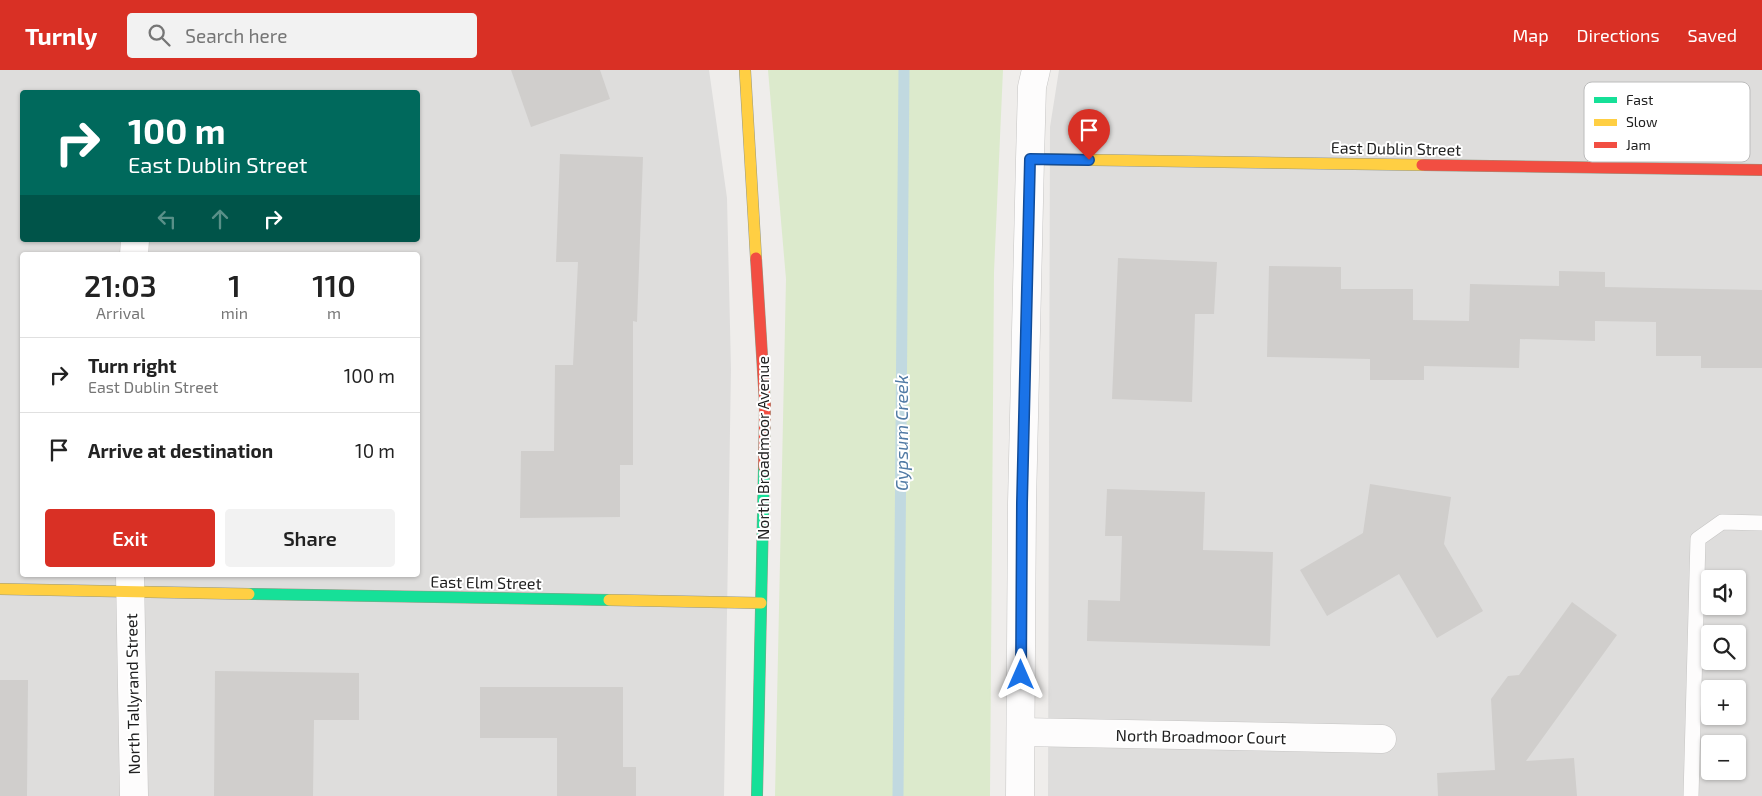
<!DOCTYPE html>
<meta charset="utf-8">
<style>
:root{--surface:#fff;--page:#f2f2f2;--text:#222;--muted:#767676;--line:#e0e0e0;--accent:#d93025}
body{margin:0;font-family:"Exo 2",sans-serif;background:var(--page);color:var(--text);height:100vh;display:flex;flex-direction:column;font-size:19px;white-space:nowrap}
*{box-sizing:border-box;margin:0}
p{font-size:16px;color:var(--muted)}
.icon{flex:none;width:28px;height:28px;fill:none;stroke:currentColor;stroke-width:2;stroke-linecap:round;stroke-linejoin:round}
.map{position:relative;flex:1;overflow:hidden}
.details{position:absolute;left:20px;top:182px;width:400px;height:325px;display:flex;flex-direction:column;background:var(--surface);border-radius:5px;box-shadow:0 1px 4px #0004}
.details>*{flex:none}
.hud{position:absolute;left:20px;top:20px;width:400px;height:152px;border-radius:5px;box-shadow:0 1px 4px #0004;background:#00695c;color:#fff;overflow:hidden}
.fabs{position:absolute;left:1701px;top:500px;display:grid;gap:10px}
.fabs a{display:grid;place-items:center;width:45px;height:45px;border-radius:5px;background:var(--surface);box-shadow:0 1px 4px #0004;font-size:25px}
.pin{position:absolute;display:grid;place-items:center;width:42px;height:42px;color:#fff;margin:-51px -21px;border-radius:50% 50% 50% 0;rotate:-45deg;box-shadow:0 0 5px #0007}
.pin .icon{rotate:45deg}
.me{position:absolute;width:55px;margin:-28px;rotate:0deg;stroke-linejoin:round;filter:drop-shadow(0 0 4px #0008)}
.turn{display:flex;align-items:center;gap:18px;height:105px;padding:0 25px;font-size:22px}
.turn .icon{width:65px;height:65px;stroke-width:2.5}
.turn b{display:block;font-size:35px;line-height:42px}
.lanes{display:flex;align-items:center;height:48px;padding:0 25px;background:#0003;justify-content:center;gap:25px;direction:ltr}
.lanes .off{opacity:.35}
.eta{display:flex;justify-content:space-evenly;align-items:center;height:85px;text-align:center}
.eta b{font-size:30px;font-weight:600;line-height:35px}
.button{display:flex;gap:10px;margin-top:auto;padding:10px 25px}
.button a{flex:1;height:58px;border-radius:5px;background:var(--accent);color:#fff;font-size:20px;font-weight:600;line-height:58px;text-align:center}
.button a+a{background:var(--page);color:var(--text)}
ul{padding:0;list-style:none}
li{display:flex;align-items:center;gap:15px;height:75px;padding:0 25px;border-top:1px solid var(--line)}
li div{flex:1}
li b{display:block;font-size:19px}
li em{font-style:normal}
header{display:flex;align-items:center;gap:30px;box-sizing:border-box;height:70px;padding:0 25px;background:var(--accent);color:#fff}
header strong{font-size:24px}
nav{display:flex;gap:28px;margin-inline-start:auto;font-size:18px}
.search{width:350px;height:45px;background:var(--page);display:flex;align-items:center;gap:12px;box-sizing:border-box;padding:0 18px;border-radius:5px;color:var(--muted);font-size:19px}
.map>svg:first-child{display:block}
.residential{fill:#dedddc;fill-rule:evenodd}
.grass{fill:#dceacc}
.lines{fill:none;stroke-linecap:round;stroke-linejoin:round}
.stream{stroke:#c1d9e0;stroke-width:11}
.building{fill:#d0cecc}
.lane-casing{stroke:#c6c5c4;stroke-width:16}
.street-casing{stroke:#c6c5c4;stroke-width:29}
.fast-casing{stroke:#969883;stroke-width:12}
.slow-casing{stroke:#969883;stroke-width:12}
.jam-casing{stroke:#969883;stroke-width:12}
.lane{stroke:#fdfcfc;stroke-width:15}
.street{stroke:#fdfcfc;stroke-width:28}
.fast{stroke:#16e098;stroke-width:11}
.slow{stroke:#ffcf43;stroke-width:11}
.jam{stroke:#f24e42;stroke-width:11}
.route-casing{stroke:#114b97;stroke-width:12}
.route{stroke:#1a73e8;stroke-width:9}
.labels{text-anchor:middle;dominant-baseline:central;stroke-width:4;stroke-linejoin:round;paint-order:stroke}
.street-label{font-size:16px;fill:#212121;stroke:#fff}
.water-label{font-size:18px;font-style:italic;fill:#507aa4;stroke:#fff}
.key{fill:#fff;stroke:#bcbcbc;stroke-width:1}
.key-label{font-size:14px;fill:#212121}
</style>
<header>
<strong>Turnly</strong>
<div class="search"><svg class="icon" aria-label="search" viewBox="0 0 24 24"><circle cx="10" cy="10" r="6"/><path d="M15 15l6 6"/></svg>Search here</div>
<nav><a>Map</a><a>Directions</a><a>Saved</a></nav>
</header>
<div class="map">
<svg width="1762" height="726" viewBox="0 0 1762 726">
<rect width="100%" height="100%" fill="#efedeb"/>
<g class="residential">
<path d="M 0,0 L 709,0 L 727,128 L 731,299 L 724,726 L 0,726 ZM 22,22 L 418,22 L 418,170 L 22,170 ZM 22,185 L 418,185 L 418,505 L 22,505 Z"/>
<path d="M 1059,0 L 1762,0 L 1762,726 L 1048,726 L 1050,57 ZM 1710,509 L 1738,509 L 1738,536 L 1710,536 ZM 1710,564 L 1738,564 L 1738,591 L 1710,591 ZM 1710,619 L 1738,619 L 1738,646 L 1710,646 ZM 1710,674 L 1738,674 L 1738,701 L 1710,701 Z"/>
</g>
<polygon class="grass" points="768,0 1003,0 994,202 990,726 775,726 786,209"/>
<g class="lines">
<polyline class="stream" points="898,726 904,0"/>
</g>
<g class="building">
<polygon points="511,0 600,0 610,29 531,57"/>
<polygon points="560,84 643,87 637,252 633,251 633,395 620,395 620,447 520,448 521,381 554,381 555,295 573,295 578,192 556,192"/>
<polygon points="1118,188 1217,192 1214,244 1195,244 1192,332 1112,329"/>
<polygon points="1269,196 1341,197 1341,219 1413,219 1413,250 1469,251 1470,214 1559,216 1559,201 1605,202 1605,217 1762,220 1762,298 1701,298 1701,286 1656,286 1656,252 1595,251 1595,271 1520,269 1519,298 1424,296 1424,310 1370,310 1370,289 1267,287"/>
<polygon points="1370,414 1451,427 1444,474 1483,541 1437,568 1399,504 1327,546 1300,500 1363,463"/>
<polygon points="1107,419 1205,422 1203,480 1273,482 1270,576 1087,571 1088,530 1120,531 1122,466 1105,466"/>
<polygon points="1572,532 1617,565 1526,691 1574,688 1577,726 1438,726 1437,703 1495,700 1491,629 1508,606 1519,605"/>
<polygon points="215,601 359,603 359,650 314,650 313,726 214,726"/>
<polygon points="0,610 28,610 27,726 0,726"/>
<polygon points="480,617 623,617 623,697 636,697 636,726 557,726 557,668 480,668"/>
</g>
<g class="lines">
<g class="lane-casing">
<polyline id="lane" points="1691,726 1698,469 1722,452 1762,453"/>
</g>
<g class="street-casing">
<g id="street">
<polyline points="134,185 135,170"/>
<polyline points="130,505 134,726"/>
<polyline points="1021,662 1382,669"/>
<polyline points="1020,726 1022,433 1030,89 1032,17 1036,0"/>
</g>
</g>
<g class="fast-casing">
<g id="fast">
<polyline points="249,524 609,530"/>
<polyline points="757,726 764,397"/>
</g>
</g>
<g class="slow-casing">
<g id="slow">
<polyline points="745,0 756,188"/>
<polyline points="1030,89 1422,95"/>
<polyline points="0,519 249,524"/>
<polyline points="609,530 761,533"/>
</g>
</g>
<g class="jam-casing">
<g id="jam">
<polyline points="1422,95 1762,100"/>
<polyline points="756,188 765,334 764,397"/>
</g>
</g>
<use href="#lane" class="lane"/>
<use href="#street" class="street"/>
<use href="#fast" class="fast"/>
<use href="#slow" class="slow"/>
<use href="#jam" class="jam"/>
</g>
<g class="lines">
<g class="route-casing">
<polyline id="route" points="1021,605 1022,433 1030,89 1089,90"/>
</g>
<use href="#route" class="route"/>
</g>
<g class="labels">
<g class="street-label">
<text transform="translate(1396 78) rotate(1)">East Dublin Street</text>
<text transform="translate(762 378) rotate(-90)">North Broadmoor Avenue</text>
<text transform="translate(486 512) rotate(1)">East Elm Street</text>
<text transform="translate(132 624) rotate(-91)">North Tallyrand Street</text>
<text transform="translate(1201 666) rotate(1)">North Broadmoor Court</text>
</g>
<g class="water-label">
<text transform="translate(901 363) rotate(-90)">Gypsum Creek</text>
</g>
</g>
<rect x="1584" y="12" width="166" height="80" rx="8" class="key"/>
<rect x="1594" y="27" width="23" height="6" fill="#16e098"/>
<rect x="1594" y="49" width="23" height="7" fill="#ffcf43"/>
<rect x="1594" y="72" width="23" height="6" fill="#f24e42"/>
<g class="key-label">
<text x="1626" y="35">Fast</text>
<text x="1626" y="57">Slow</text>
<text x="1626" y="80">Jam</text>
</g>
</svg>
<div class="fabs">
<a><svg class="icon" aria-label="sound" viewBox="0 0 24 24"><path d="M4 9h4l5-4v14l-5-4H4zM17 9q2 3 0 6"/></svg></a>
<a><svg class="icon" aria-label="search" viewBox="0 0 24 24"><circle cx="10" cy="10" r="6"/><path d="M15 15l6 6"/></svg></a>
<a>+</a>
<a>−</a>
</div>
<div class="pin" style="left:1089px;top:90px;background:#d93025"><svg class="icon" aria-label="arrive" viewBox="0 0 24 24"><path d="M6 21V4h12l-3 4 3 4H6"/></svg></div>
<svg class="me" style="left:1021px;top:605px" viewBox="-20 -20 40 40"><path d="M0-17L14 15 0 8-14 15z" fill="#1a73e8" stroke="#fff" stroke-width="4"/></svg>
<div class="hud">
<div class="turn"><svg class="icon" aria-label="right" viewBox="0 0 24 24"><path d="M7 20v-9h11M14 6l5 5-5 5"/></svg><div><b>100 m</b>East Dublin Street</div></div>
<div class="lanes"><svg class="icon off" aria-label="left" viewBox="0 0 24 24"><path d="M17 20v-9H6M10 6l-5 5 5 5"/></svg><svg class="icon off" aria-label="ahead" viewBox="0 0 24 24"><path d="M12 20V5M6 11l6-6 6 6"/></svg><svg class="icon" aria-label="right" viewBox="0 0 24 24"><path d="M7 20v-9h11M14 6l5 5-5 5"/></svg></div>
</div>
<section class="details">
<div class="eta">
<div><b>21:03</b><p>Arrival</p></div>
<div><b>1</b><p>min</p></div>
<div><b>110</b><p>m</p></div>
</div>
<ul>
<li><svg class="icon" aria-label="right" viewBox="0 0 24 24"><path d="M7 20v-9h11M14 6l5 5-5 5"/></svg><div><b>Turn right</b><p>East Dublin Street</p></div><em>100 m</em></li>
<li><svg class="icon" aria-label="arrive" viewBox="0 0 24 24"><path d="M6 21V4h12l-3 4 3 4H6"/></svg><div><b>Arrive at destination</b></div><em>10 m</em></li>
</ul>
<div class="button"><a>Exit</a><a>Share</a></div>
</section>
</div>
